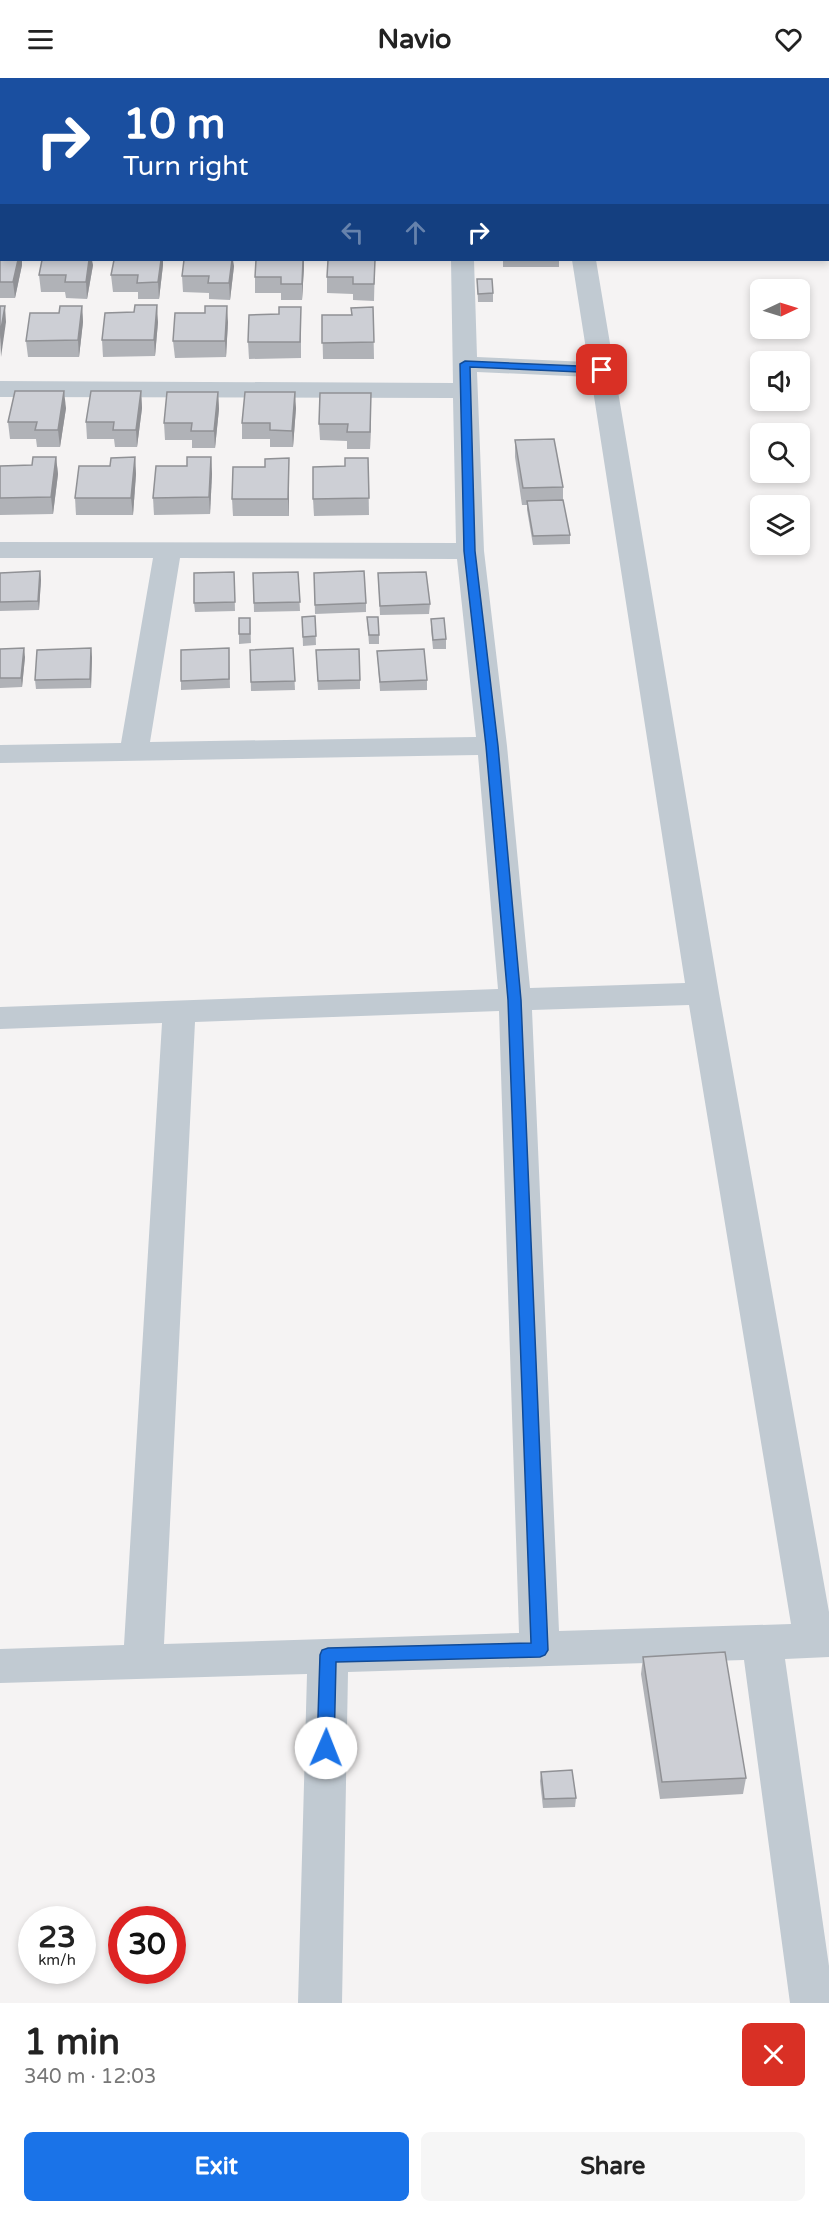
<!DOCTYPE html>
<meta charset="utf-8">
<style>
:root{--surface:#fff;--page:#f6f6f6;--text:#222;--muted:#767676;--accent:#1a73e8}
body{margin:0;font-family:"Varela Round",sans-serif;background:var(--page);color:var(--text);height:100vh;display:flex;flex-direction:column;font-size:22px;white-space:nowrap}
*{box-sizing:border-box;margin:0}
p{font-size:20px;color:var(--muted)}
.icon{flex:none;width:33px;height:33px;fill:none;stroke:currentColor;stroke-width:2;stroke-linecap:round;stroke-linejoin:round}
.map{position:relative;height:1925px;overflow:hidden}
.side{display:flex;flex-direction:column;background:var(--surface);flex:1}
.side>*{flex:none}
.top-card{position:absolute;left:0px;top:0px;width:830px;height:183px;box-shadow:0 3px 9px #0003;background:#1a4fa0;color:#fff;overflow:hidden}
.needle{width:39px;rotate:86deg}
.fabs{position:absolute;left:750px;top:201px;display:grid;gap:12px}
.fabs a{display:grid;place-items:center;width:60px;height:60px;border-radius:9px;background:var(--surface);box-shadow:0 3px 9px #0003;font-size:30px}
.speed{position:absolute;left:18px;top:1828px;display:flex;gap:12px;font-size:30px;font-weight:700;text-align:center}
.speed>*{display:grid;place-content:center;width:78px;height:78px;border-radius:50%;background:var(--surface);box-shadow:0 3px 9px #0003;line-height:1}
.speed small{font-size:15px;font-weight:400}
.speed .limit{border:9px solid #d22;background:#fff;color:#111}
.pin{position:absolute;display:grid;place-items:center;width:51px;height:51px;color:#fff;margin:-26px;border-radius:12px;box-shadow:0 3px 9px #0006}
.me{position:absolute;width:66px;margin:-33px;rotate:1deg;stroke-linejoin:round;filter:drop-shadow(0 0 4px #0008)}
.turn{display:flex;align-items:center;gap:21px;height:126px;padding:0 24px;font-size:27px}
.turn .icon{width:78px;height:78px;stroke-width:2.5}
.turn b{display:block;font-size:42px;line-height:51px}
.lanes{display:flex;align-items:center;height:57px;padding:0 24px;background:#0003;justify-content:center;gap:30px;direction:ltr}
.lanes .off{opacity:.35}
.round{display:grid;place-items:center;flex:none;width:63px;height:63px;border-radius:9px;background:var(--page)}
.headline{display:flex;align-items:center;justify-content:space-between;height:102px;padding:0 24px}
h1{font-size:36px;font-weight:800;line-height:45px}
.cta{display:flex;gap:12px;margin-top:auto;padding:12px 24px}
.cta a{flex:1;height:69px;border-radius:9px;background:var(--accent);color:#fff;font-size:24px;font-weight:800;line-height:69px;text-align:center}
.cta a+a{background:var(--page);color:var(--text)}
header{display:flex;justify-content:space-between;align-items:center;height:78px;padding:0 24px;background:var(--surface);font-size:27px;font-weight:800}
.map>svg:first-child{display:block}
.lines{fill:none;stroke-linecap:round;stroke-linejoin:round}
.minor{fill:#c1cad2;fill-rule:evenodd}
.wall{fill:#b0b2b7}
.shaded-wall{fill:#909195}
.building{fill:#cdcfd5;stroke:#909195;stroke-width:1.5}
.route{fill:#1a73e8;stroke:#114b97;stroke-width:1.5}
</style>
<header><svg class="icon" aria-label="menu" viewBox="0 0 24 24"><path d="M4 6h16M4 12h16M4 18h16"/></svg>Navio<svg class="icon" aria-label="heart" viewBox="0 0 24 24"><path d="M12 20l-8-8c-3-5 5-10 8-4 3-6 11-1 8 4z"/></svg></header>
<div class="map">
<svg width="829" height="1925" viewBox="0 0 829 1925">
<rect width="100%" height="100%" fill="#f5f3f3"/>
<g class="lines">
<g class="minor">
<rect x="180" y="0" width="22" height="2"/>
<rect x="452" y="0" width="22" height="2"/>
<rect x="543" y="0" width="22" height="2"/>
<rect x="0" y="161" width="2" height="14"/>
<path d="M 451,182 L 474,182 L 477,279 L 588,284 L 572,182 L 596,182 L 719,915 L 829,1534 L 829,1579 L 785,1581 L 829,1888 L 829,1925 L 790,1925 L 744,1582 L 348,1594 L 342,1925 L 298,1925 L 307,1596 L 0,1605 L 0,1571 L 124,1567 L 162,945 L 0,951 L 0,929 L 498,911 L 478,677 L 0,685 L 0,667 L 121,665 L 153,480 L 0,480 L 0,464 L 456,465 L 453,320 L 0,319 L 0,303 L 453,305 ZM 477,294 L 591,299 L 685,905 L 530,910 L 507,668 L 484,473 ZM 180,480 L 457,481 L 476,659 L 150,664 ZM 689,927 L 791,1546 L 559,1553 L 532,932 ZM 499,933 L 519,1555 L 164,1566 L 195,944 Z"/>
</g>
</g>
<g class="wall">
<polygon points="0,0 27,0 27,2 2,2 2,58 0,58 0,69 2,69 2,86 0,86"/>
<rect x="87" y="0" width="59" height="2"/>
<rect x="476" y="0" width="55" height="2"/>
<polygon points="0,171 2,182 22,182 22,187 15,220 0,220"/>
<polygon points="375,182 374,223 353,222 353,216 327,215 327,199"/>
<rect x="503" y="182" width="56" height="7"/>
<polygon points="93,187 87,221 66,220 65,214 41,214 39,197"/>
<polygon points="163,187 159,221 138,221 138,214 113,214 111,197"/>
<polygon points="234,188 230,222 209,221 209,215 183,214 182,198"/>
<polygon points="304,189 302,222 281,222 281,215 255,215 255,199"/>
<polygon points="477,201 493,215 493,224 478,224"/>
<polygon points="82,228 83,244 79,279 28,279 26,263 59,235"/>
<polygon points="373,229 374,281 323,281 322,237 352,237"/>
<polygon points="205,235 228,244 226,279 175,280 173,263"/>
<polygon points="158,244 155,278 103,279 102,262"/>
<polygon points="301,245 301,280 249,281 248,264"/>
<polygon points="141,313 142,330 137,369 115,369 114,361 87,361 86,344"/>
<polygon points="218,314 219,331 215,370 192,370 192,362 165,362 164,345"/>
<polygon points="66,330 60,369 37,369 36,361 10,361 8,344"/>
<polygon points="296,330 293,369 270,369 270,361 242,361 242,345"/>
<polygon points="371,332 370,371 347,371 347,363 320,362 319,346"/>
<polygon points="515,362 563,409 563,422 570,457 570,466 533,467 527,432 527,427 522,427 515,379"/>
<polygon points="56,379 58,396 53,436 0,437 0,390 32,387"/>
<polygon points="135,379 136,396 133,437 76,437 75,420 110,388"/>
<polygon points="211,379 212,396 210,436 154,437 153,420 187,388"/>
<polygon points="368,380 369,437 314,438 313,421 345,388"/>
<polygon points="289,397 289,438 233,438 232,421"/>
<polygon points="40,493 41,502 39,532 0,533 0,495"/>
<polygon points="234,494 235,533 195,534 194,525"/>
<polygon points="298,494 300,533 254,534 253,495"/>
<polygon points="314,495 366,525 366,534 315,536"/>
<polygon points="378,495 430,526 429,536 380,537"/>
<polygon points="315,538 316,567 303,568 302,539"/>
<polygon points="367,539 379,557 379,566 369,566"/>
<polygon points="250,540 251,565 239,566 239,556"/>
<polygon points="431,541 446,561 446,571 433,571 431,550"/>
<polygon points="229,570 230,610 181,612 181,603"/>
<polygon points="293,570 295,612 251,613 250,572"/>
<polygon points="0,571 25,579 22,609 0,610"/>
<polygon points="316,572 360,602 360,611 318,612"/>
<polygon points="377,573 427,602 427,612 380,613"/>
<polygon points="92,579 91,610 36,611 35,602"/>
<polygon points="643,1579 746,1700 743,1716 660,1721 641,1596"/>
<polygon points="541,1694 576,1720 575,1729 543,1730 540,1703"/>
</g>
<g class="shaded-wall">
<polygon points="18,182 22,182 22,187 15,220 13,204"/>
<polygon points="89,182 92,182 93,187 87,221 86,204"/>
<polygon points="161,182 163,182 163,187 159,221 158,204"/>
<polygon points="232,182 233,182 234,188 230,222 229,205"/>
<polygon points="303,182 304,182 304,189 302,222 302,206"/>
<polygon points="157,227 158,244 155,278 154,262"/>
<polygon points="5,228 6,244 1,279 0,257"/>
<polygon points="82,228 83,244 79,279 78,262"/>
<polygon points="227,228 228,244 226,279 225,263"/>
<polygon points="64,313 66,330 60,369 58,352"/>
<polygon points="141,313 142,330 137,369 136,352"/>
<polygon points="218,314 219,331 215,370 214,353"/>
<polygon points="295,314 296,330 293,369 292,353"/>
<polygon points="371,315 371,332 370,371 370,354"/>
<polygon points="56,379 58,396 53,436 51,419"/>
<polygon points="135,379 136,396 133,437 131,420"/>
<polygon points="211,379 212,396 210,436 209,419"/>
<polygon points="289,380 289,438 288,421"/>
<polygon points="40,493 41,502 39,532 38,523"/>
<polygon points="24,570 25,579 22,609 21,600"/>
<polygon points="91,570 92,579 91,610 90,601"/>
</g>
<g class="building">
<rect x="229" y="0" width="49" height="2"/>
<polygon points="344,0 388,0 389,2 344,2"/>
<rect x="0" y="4" width="2" height="19"/>
<rect x="0" y="30" width="2" height="20"/>
<rect x="0" y="69" width="2" height="8"/>
<polygon points="0,171 2,171 2,182 18,182 13,204 0,204"/>
<polygon points="42,182 89,182 86,204 65,204 66,197 39,197"/>
<polygon points="114,182 161,182 158,204 137,205 138,197 111,197"/>
<polygon points="184,182 232,182 229,205 208,205 209,198 182,198"/>
<polygon points="256,182 303,182 302,206 281,206 281,199 255,199"/>
<polygon points="328,182 375,182 374,206 353,206 353,199 327,199"/>
<polygon points="477,201 492,201 493,215 478,216"/>
<polygon points="135,227 157,227 154,262 102,262 105,235 134,234"/>
<polygon points="0,228 5,228 0,257"/>
<polygon points="60,228 82,228 78,262 26,263 30,235 59,235"/>
<polygon points="205,228 227,228 225,263 173,263 175,235 205,235"/>
<polygon points="279,229 301,229 300,264 248,264 249,237 279,236"/>
<polygon points="373,229 374,264 322,265 322,237 352,237 351,230"/>
<polygon points="15,313 64,313 58,352 35,352 37,344 8,344"/>
<polygon points="91,313 141,313 136,352 113,352 114,344 86,344"/>
<polygon points="167,314 218,314 214,353 191,353 192,345 164,345"/>
<polygon points="245,314 295,314 292,353 270,352 270,345 242,345"/>
<polygon points="320,315 371,315 370,354 347,354 348,346 319,346"/>
<polygon points="554,361 563,409 523,410 515,362"/>
<polygon points="33,379 56,379 51,419 0,420 0,388 32,387"/>
<polygon points="135,379 131,420 75,420 79,388 110,388 111,380"/>
<polygon points="187,379 211,379 209,419 153,420 156,388 187,388"/>
<polygon points="289,380 288,421 232,421 233,389 265,389 265,381"/>
<polygon points="345,380 368,380 369,420 313,421 313,389 345,388"/>
<polygon points="563,422 570,457 533,458 527,423"/>
<polygon points="40,493 38,523 0,524 0,495"/>
<polygon points="364,493 366,525 315,527 314,495"/>
<polygon points="234,494 235,524 194,525 194,495"/>
<polygon points="298,494 300,524 254,525 253,495"/>
<polygon points="426,494 430,526 380,528 378,495"/>
<polygon points="315,538 316,558 303,559 302,539"/>
<polygon points="367,539 378,539 379,557 369,557"/>
<rect x="239" y="540" width="11" height="16"/>
<polygon points="444,540 446,561 433,562 431,541"/>
<polygon points="24,570 21,600 0,600 0,571"/>
<polygon points="91,570 90,601 35,602 37,572"/>
<polygon points="229,570 229,601 181,603 181,572"/>
<polygon points="293,570 295,603 251,604 250,572"/>
<polygon points="359,571 360,602 318,603 316,572"/>
<polygon points="424,571 427,602 380,604 377,573"/>
<polygon points="725,1574 746,1700 662,1704 643,1579"/>
<polygon points="572,1692 576,1720 544,1721 541,1694"/>
</g>
<polygon class="route" points="465,283 602,289 607,292 602,295 470,289 475,473 498,668 521,922 548,1572 545,1577 540,1579 336,1584 334,1670 332,1675 326,1677 320,1675 317,1670 320,1577 322,1572 328,1570 531,1565 508,922 486,668 464,473 460,286"/>
</svg>
<div class="fabs">
<a><svg class="needle" viewBox="-14 -14 28 28"><path d="M0-13l5 13h-10z" fill="#e53935"/><path d="M0 13l5-13h-10z" fill="#767676"/></svg></a>
<a><svg class="icon" aria-label="sound" viewBox="0 0 24 24"><path d="M4 9h4l5-4v14l-5-4H4zM17 9q2 3 0 6"/></svg></a>
<a><svg class="icon" aria-label="search" viewBox="0 0 24 24"><circle cx="10" cy="10" r="6"/><path d="M15 15l6 6"/></svg></a>
<a><svg class="icon" aria-label="layers" viewBox="0 0 24 24"><path d="M12 4l9 5-9 5-9-5zM3 14l9 5 9-5"/></svg></a>
</div>
<div class="speed"><div>23<small>km/h</small></div><div class="limit">30</div></div>
<div class="pin" style="left:602px;top:292px;background:#d93025"><svg class="icon" aria-label="arrive" viewBox="0 0 24 24"><path d="M6 21V4h12l-3 4 3 4H6"/></svg></div>
<svg class="me" style="left:326px;top:1670px" viewBox="-20 -20 40 40"><circle r="19" fill="#fff"/><path d="M0-13L10 11 0 6-10 11z" fill="#1a73e8"/></svg>
<div class="top-card">
<div class="turn"><svg class="icon" aria-label="right" viewBox="0 0 24 24"><path d="M7 20v-9h11M14 6l5 5-5 5"/></svg><div><b>10 m</b>Turn right</div></div>
<div class="lanes"><svg class="icon off" aria-label="left" viewBox="0 0 24 24"><path d="M17 20v-9H6M10 6l-5 5 5 5"/></svg><svg class="icon off" aria-label="ahead" viewBox="0 0 24 24"><path d="M12 20V5M6 11l6-6 6 6"/></svg><svg class="icon" aria-label="right" viewBox="0 0 24 24"><path d="M7 20v-9h11M14 6l5 5-5 5"/></svg></div>
</div>
</div>
<section class="side">
<div class="headline"><div><h1>1 min</h1><p>340 m · 12:03</p></div><a class="round" style="background:#d93025;color:#fff"><svg class="icon" aria-label="close" viewBox="0 0 24 24"><path d="M6 6l12 12M18 6L6 18"/></svg></a></div>
<div class="cta"><a>Exit</a><a>Share</a></div>
</section>
